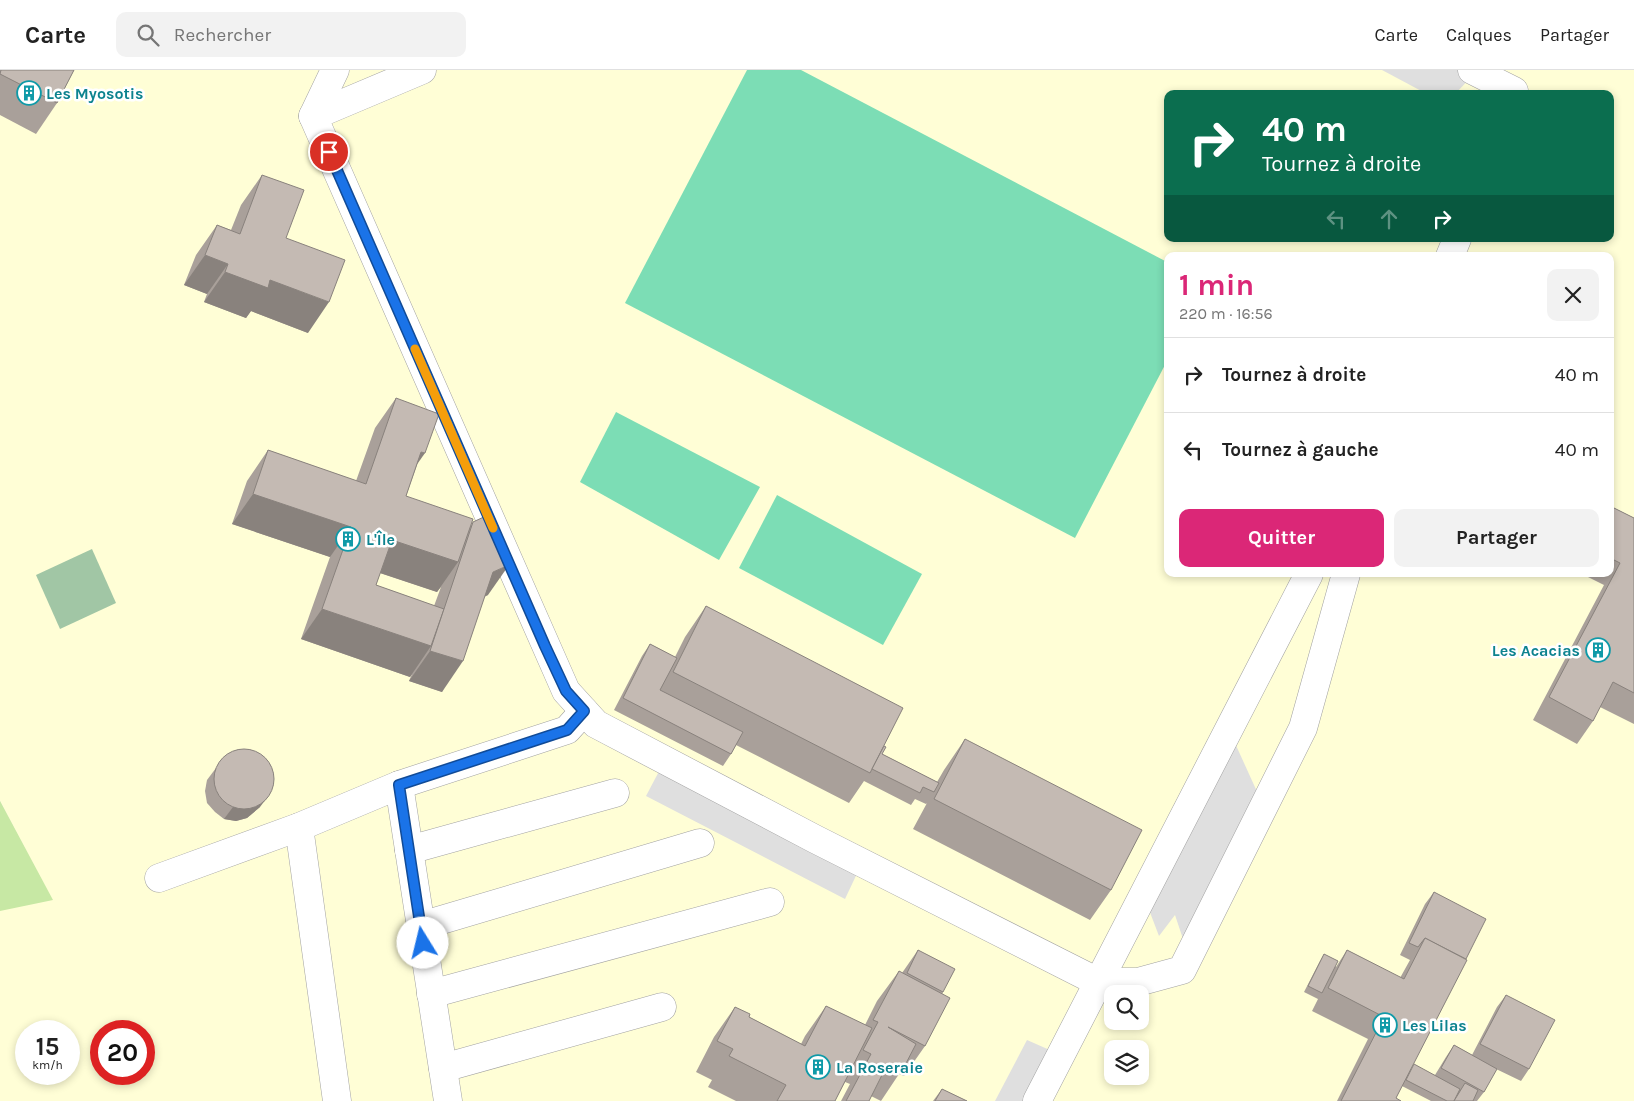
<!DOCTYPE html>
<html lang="fr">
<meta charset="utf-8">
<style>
:root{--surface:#fff;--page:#f2f2f2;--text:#222;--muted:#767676;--line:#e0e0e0;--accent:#db2777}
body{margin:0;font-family:Karla,sans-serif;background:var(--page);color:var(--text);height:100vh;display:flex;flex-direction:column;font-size:19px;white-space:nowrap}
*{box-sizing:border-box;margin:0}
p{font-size:16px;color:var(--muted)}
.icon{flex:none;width:28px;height:28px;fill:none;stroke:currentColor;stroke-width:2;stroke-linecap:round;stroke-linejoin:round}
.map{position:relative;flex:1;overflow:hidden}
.side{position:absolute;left:1164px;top:182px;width:450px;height:325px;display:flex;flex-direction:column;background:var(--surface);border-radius:10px;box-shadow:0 2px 8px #0003}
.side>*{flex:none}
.hud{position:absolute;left:1164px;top:20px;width:450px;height:152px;border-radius:10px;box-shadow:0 2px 8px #0003;background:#0b6e4f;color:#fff;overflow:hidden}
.buttons{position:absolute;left:1104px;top:915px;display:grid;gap:10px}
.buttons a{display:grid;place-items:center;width:45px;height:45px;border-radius:10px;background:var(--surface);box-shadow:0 2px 8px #0003;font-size:25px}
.speed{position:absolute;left:15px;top:950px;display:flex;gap:10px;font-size:25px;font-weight:700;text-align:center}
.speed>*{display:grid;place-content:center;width:65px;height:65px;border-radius:50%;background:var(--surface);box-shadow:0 2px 8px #0003;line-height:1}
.speed small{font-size:12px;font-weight:400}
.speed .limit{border:8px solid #d22;background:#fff;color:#111}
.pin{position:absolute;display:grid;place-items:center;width:42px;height:42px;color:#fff;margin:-21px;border:2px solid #fff;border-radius:50%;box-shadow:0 1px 5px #0007}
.me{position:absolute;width:55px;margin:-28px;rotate:351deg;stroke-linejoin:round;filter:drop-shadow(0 0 4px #0008)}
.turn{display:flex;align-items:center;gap:18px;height:105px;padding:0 15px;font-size:22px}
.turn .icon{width:65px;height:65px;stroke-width:2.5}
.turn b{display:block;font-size:35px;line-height:42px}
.lanes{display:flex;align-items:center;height:48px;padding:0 15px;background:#0003;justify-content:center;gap:25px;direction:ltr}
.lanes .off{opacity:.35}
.round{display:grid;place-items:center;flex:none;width:52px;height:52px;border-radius:10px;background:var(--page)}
.overview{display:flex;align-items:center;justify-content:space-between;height:85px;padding:0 15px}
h1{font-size:30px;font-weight:700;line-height:38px;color:var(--accent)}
.button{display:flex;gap:10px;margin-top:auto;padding:10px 15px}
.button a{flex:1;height:58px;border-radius:10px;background:var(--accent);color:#fff;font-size:20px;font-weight:700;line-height:58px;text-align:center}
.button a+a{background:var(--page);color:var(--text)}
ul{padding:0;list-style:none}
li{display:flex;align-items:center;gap:15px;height:75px;padding:0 15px;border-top:1px solid var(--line)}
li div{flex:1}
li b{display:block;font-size:19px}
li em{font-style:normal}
header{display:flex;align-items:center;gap:30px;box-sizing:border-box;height:70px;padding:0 25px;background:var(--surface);border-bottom:1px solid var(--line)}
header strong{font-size:24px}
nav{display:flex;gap:28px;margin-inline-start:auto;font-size:18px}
.search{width:350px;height:45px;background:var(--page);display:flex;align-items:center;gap:12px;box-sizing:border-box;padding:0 18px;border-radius:10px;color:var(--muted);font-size:19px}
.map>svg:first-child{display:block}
.education{fill:#fffed6;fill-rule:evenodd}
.grass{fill:#c7e8a4}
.cemetery{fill:#a1c6a5}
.pitch{fill:#7cddb5}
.parking{fill:#dfdfdf}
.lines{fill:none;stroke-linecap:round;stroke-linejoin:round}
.minor-casing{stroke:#a2a2a2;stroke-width:29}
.minor{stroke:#fff;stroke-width:28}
.wall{fill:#a9a09a;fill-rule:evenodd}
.shaded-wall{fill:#89827d}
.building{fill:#c4bab3;stroke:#89827d}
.route-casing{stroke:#114b97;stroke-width:12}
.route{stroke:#1a73e8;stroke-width:9}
.slow{stroke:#f59e0b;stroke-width:9}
.labels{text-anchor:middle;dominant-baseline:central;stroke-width:5;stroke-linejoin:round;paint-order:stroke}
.culture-label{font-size:16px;font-weight:bold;fill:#0d838f;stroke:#fff;text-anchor:start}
</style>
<header>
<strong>Carte</strong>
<div class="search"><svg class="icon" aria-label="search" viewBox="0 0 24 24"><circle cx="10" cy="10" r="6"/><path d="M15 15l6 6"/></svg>Rechercher</div>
<nav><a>Carte</a><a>Calques</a><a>Partager</a></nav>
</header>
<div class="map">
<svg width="1634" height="1031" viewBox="0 0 1634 1031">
<rect width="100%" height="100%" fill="#ede8e0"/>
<path class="education" d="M 0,0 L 1634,0 L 1634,1031 L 0,1031 L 0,832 L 52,830 L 0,731 ZM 1168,24 L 1610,24 L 1610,169 L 1168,169 ZM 1168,186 L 1610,186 L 1610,504 L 1168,504 ZM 1112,924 L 1140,924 L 1140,951 L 1112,951 ZM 26,961 L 69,961 L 69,1004 L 26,1004 ZM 101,961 L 144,961 L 144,1004 L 101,1004 ZM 1112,979 L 1140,979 L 1140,1006 L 1112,1006 Z"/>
<polygon class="grass" points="0,731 53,830 0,841"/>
<polygon class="cemetery" points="92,479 116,533 60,559 36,505"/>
<g class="pitch">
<polygon points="747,0 801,0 1167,192 1167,291 1075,468 625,233"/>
<polygon points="616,342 760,417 719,490 580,412"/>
<polygon points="777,425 922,504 883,575 739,498"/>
</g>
<g class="parking">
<polygon points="1382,0 1497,0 1476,2 1455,24 1427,24"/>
<polygon points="1229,660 1264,737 1189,887 1175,845 1159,866 1143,824"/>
<polygon points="665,690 862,793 845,829 646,726"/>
<polygon points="1027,970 1061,985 1037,1031 995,1031"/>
</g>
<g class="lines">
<g class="minor-casing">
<g id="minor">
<polyline points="335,0 313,46 566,621 596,654 815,769 1098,912 1138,912 1182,900 1303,658 1346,504"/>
<polyline points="1472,0 1514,21"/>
<polyline points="313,46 422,0"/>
<polyline points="1450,186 1457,169"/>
<polyline points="399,715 448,1031"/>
<polyline points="299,757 337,1031"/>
<polyline points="409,780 615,723"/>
<polyline points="159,808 299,757 399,715 567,660 584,641"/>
<polyline points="421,856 700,773"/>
<polyline points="431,924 770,832"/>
<polyline points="443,998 662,937"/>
<polyline points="1037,1031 1309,504"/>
</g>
</g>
<use href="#minor" class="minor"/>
</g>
<g class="wall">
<polygon points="0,0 74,0 57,33 36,64 0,45"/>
<polygon points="262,105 286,168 308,263 251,241 246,248 204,232 207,224 184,215 196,185 217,155 231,160 241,135"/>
<path d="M 396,328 L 417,395 L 406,426 L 470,457 L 473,452 L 488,525 L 485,526 L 442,622 L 409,611 L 412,604 L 410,607 L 301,569 L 330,487 L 232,454 L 247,411 L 268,380 L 356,411 L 375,358 ZM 380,503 L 437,522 L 441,517 L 434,536 L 376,515 Z"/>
<polygon points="1610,436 1634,448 1634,654 1600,637 1593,651 1577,674 1533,650 1604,515 1582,504 1610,504"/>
<polygon points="706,536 884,676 882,684 937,712 944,700 965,669 1111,820 1090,850 913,759 927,733 926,734 915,729 911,735 864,711 849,733 736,675 731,684 723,696 614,640 642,586 650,574 675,587 685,567"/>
<polygon points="216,698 260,737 247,748 236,751 224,749 215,742 207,733 205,721 207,710"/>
<polygon points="1434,822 1411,999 1435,1005 1446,987 1454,975 1472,985 1497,937 1506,925 1529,999 1521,1011 1494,998 1484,1022 1477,1031 1431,1031 1402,1016 1396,1028 1401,1031 1337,1031 1368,969 1312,941 1318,929 1304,922 1320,891 1324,884 1336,897 1347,880 1400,908 1410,890 1400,885 1425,834"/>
<polygon points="918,880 943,922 925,976 904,1006 899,1004 881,1031 871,1026 869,1031 841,1031 850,1014 845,1012 835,1031 736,1031 708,1017 712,1010 696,1002 714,967 735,937 749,947 801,974 805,966 826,936 865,955 877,931 899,901 902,903"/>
<polygon points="942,1019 967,1031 933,1031"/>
</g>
<g class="shaded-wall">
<polygon points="205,185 228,194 207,224 184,215"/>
<polygon points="225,202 270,210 329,232 308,263 251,241 246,248 204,232"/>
<polygon points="421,382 425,383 404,413"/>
<polygon points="253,424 351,457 330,487 232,454"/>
<polygon points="392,470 458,492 437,522 371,500"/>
<polygon points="509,495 488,525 472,533 493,502"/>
<polygon points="322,539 431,576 410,607 301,569"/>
<polygon points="430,581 463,591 442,622 409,611"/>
<polygon points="269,725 260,737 247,748 236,751 224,749 233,737"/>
</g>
<g class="building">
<polygon points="1,0 74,0 57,33 0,4"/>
<polygon points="262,105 304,120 286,168 345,190 329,232 270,210 268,218 225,202 228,194 205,185 217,155 240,164"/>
<polygon points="396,328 439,344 425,383 421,382 406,426 473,449 458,492 392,470 376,515 444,539 431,576 322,539 351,457 253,424 268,380 366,414"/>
<polygon points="1610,436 1634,448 1634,623 1613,612 1593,651 1549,627 1620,493 1610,488"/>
<polygon points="486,446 509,495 493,502 463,591 430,581 473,452"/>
<polygon points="706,536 903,638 870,703 673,602"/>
<polygon points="650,574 677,588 660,620 743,662 731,684 623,628"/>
<polygon points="965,669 1142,760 1111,820 934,729"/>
<polygon points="884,676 886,677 882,684 939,713 934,722 923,717 920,723 872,699"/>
<circle cx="244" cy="709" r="30"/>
<polygon points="1434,822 1486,849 1466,889 1425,868 1418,877 1409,873"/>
<polygon points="1425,868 1467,890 1396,1028 1401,1031 1341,1031 1384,947 1328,918 1347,880 1404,909"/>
<polygon points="918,880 955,899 943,922 907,903"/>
<polygon points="1324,884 1338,891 1322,923 1308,916"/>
<polygon points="899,901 950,928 925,976 888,957 916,974 902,1001 888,993 869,1031 846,1031 871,984 863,980 878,952 873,950"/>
<polygon points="1506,925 1555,950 1529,999 1480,974"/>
<polygon points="826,936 872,958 835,1031 777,1031 786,1015 729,986 733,979 717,971 735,937 750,944 749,947 805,976"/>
<polygon points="1454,975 1497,999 1484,1022 1441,998"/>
<polygon points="1414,994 1460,1019 1454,1031 1447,1031 1406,1010"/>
<polygon points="1465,1013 1478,1020 1473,1031 1454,1031"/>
<polygon points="942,1019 967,1031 935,1031"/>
</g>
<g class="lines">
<g class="route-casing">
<polyline id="route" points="329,82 545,576 566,621 584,641 567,660 399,715 423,873"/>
</g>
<use href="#route" class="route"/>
<polyline class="slow" points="415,279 493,458"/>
</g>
<defs>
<g id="building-ring" transform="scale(1.25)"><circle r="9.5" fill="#fff" stroke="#0f9aa8" stroke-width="1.5"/><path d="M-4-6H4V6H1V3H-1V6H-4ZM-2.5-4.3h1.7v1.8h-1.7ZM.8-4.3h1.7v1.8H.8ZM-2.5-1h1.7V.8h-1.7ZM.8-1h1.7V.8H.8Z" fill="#0f9aa8"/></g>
</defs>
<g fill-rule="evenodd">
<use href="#building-ring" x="29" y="23"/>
<use href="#building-ring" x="348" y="469"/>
<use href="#building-ring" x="1598" y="580"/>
<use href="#building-ring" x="1385" y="955"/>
<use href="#building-ring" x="818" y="997"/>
</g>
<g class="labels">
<g class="culture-label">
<text x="46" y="23">Les Myosotis</text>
<text x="366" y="469">L'Île</text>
<text x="1580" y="580" text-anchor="end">Les Acacias</text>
<text x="1402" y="955">Les Lilas</text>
<text x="836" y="997">La Roseraie</text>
</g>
</g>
</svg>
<div class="buttons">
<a><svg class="icon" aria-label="search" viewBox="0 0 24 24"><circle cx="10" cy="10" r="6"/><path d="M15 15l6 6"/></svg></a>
<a><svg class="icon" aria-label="layers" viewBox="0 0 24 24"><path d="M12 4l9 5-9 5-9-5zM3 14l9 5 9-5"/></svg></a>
</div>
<div class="speed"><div>15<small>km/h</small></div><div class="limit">20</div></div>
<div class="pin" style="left:329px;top:82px;background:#d93025"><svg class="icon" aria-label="arrive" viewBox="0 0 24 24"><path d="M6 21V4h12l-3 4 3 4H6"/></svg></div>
<svg class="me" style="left:423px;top:873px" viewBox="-20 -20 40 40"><circle r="19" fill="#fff"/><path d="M0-13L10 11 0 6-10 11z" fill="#1a73e8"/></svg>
<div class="hud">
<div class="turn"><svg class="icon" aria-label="right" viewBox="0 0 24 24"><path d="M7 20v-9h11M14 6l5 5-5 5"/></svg><div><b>40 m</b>Tournez à droite</div></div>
<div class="lanes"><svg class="icon off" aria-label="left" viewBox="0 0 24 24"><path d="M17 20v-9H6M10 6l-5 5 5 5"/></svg><svg class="icon off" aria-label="ahead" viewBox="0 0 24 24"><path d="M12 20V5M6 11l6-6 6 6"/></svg><svg class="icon" aria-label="right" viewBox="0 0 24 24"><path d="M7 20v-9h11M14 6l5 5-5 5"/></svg></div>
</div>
<section class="side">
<div class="overview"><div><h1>1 min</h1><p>220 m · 16:56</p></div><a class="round"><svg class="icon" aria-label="close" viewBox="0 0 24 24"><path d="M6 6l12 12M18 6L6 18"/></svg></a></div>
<ul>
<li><svg class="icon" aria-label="right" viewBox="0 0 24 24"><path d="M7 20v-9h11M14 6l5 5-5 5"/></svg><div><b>Tournez à droite</b></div><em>40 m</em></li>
<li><svg class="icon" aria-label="left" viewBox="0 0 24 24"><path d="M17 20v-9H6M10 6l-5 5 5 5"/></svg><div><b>Tournez à gauche</b></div><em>40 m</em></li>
</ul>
<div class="button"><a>Quitter</a><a>Partager</a></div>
</section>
</div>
